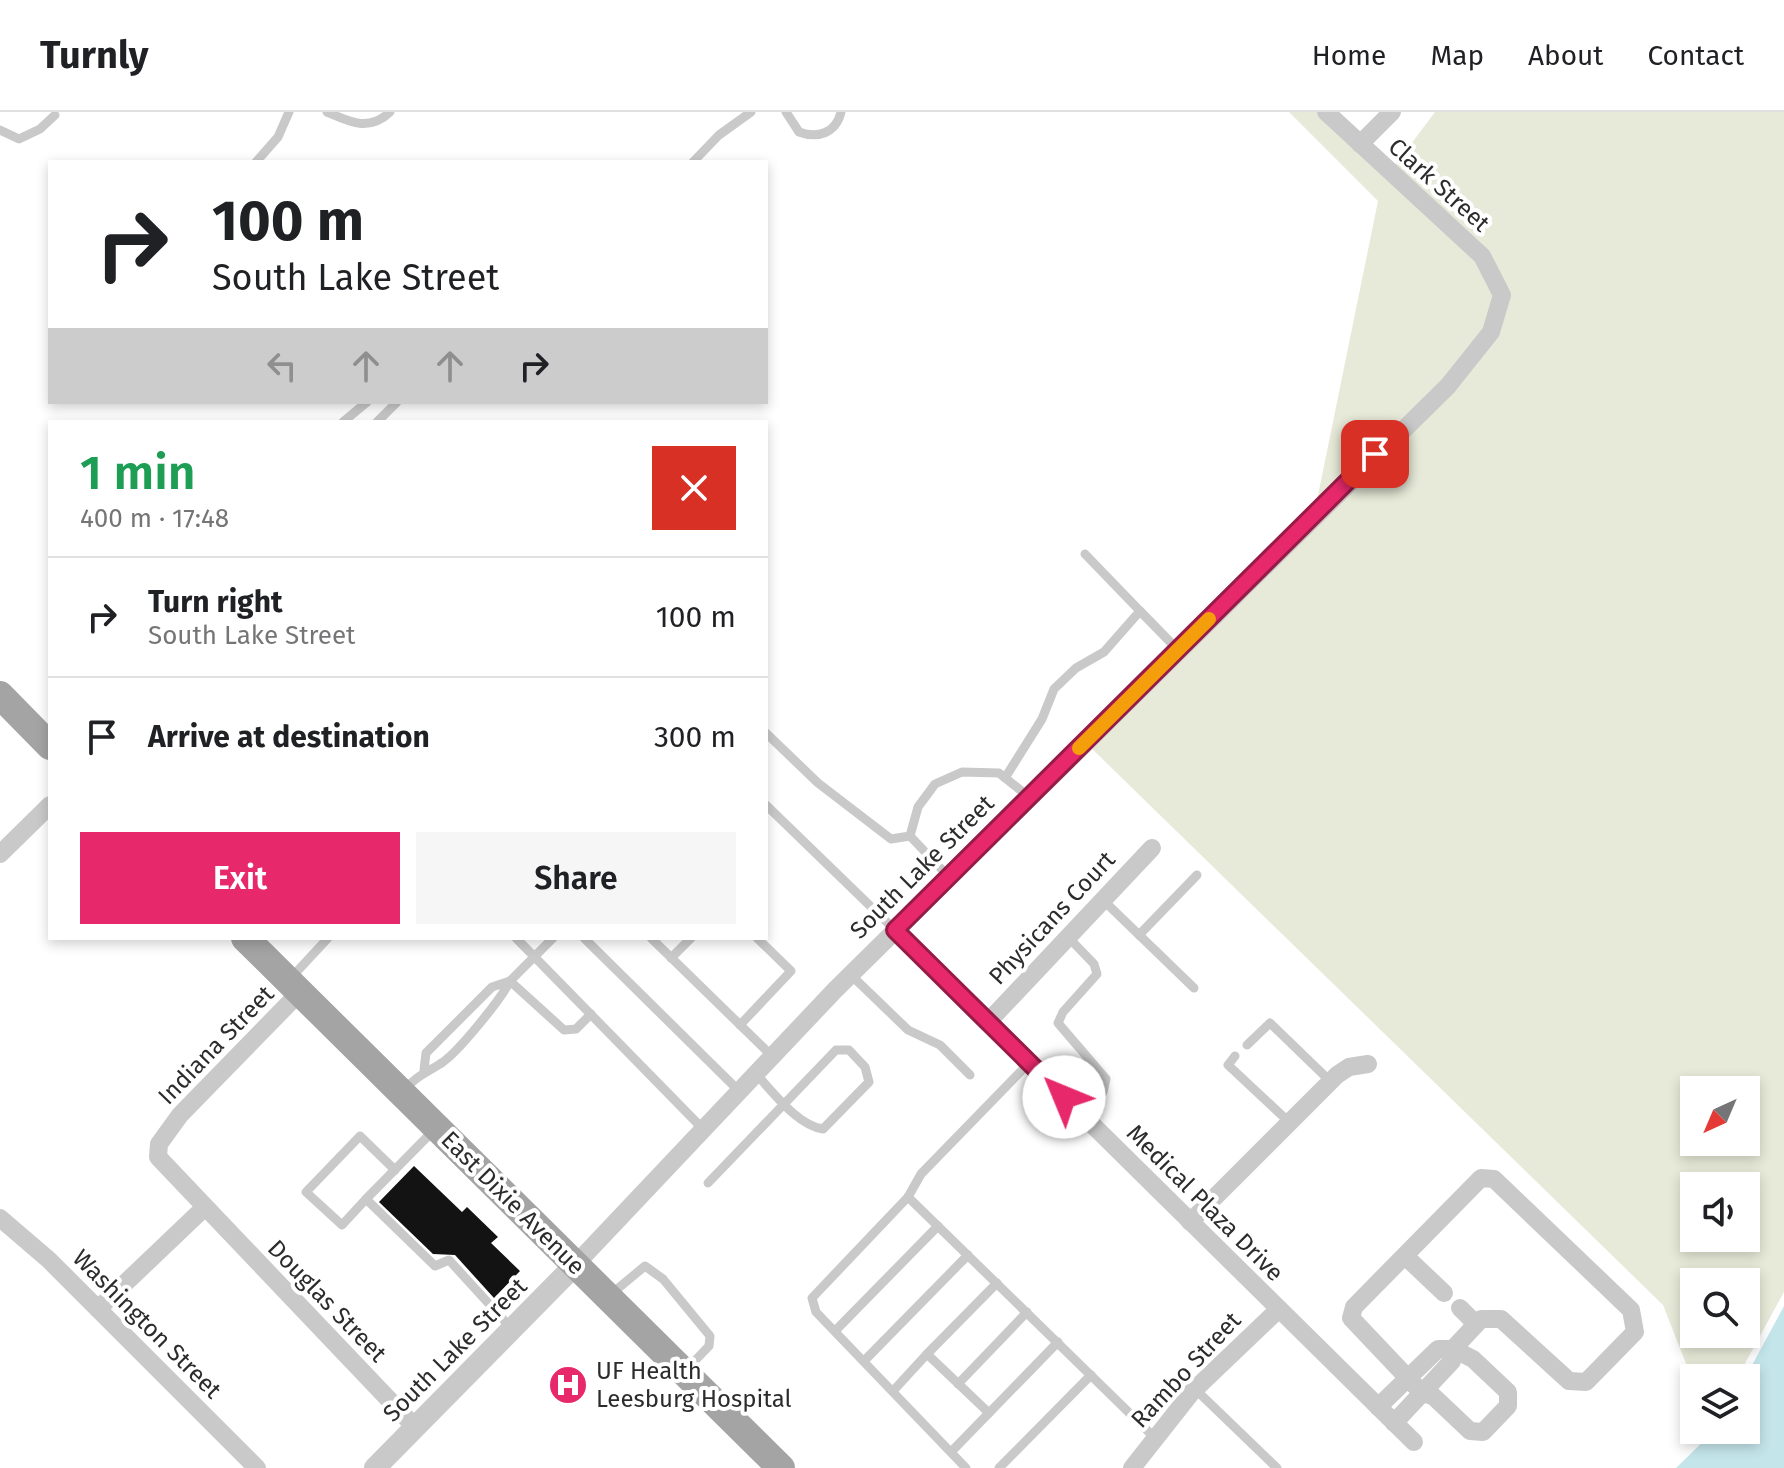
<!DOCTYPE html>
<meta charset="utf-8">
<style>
:root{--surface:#fff;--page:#f6f6f6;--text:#202124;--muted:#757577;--line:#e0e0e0;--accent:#e7296b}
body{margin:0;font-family:"Fira Sans",sans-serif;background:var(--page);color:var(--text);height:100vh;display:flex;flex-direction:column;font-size:30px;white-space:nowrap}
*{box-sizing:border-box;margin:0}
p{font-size:26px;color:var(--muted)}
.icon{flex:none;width:44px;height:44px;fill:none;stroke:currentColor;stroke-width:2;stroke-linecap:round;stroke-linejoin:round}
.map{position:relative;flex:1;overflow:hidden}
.side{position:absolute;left:48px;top:308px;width:720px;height:520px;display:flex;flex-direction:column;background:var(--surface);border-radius:0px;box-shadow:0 4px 12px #0003}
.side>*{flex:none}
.top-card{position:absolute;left:48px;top:48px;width:720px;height:244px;border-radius:0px;box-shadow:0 4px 12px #0003;background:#fff;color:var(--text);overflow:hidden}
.needle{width:52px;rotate:224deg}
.controls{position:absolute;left:1680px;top:964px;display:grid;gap:16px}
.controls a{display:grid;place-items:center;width:80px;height:80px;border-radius:0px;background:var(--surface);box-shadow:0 4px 12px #0003;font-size:40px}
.pin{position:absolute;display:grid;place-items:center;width:68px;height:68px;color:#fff;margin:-34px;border-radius:16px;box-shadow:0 4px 12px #0006}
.me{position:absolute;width:88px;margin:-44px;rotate:315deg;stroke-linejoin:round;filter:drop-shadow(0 0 6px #0008)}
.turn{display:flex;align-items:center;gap:28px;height:168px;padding:0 32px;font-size:36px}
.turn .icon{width:104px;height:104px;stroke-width:2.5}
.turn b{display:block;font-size:56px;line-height:68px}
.lanes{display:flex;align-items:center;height:76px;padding:0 32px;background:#0003;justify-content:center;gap:40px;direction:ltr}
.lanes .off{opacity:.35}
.round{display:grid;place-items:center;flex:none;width:84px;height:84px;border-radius:0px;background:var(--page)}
.summary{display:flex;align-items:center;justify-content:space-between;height:136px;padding:0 32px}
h1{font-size:48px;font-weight:600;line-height:60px;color:#1e9e55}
.action{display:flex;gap:16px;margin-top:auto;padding:16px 32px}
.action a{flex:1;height:92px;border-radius:0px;background:var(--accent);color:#fff;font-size:32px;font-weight:600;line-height:92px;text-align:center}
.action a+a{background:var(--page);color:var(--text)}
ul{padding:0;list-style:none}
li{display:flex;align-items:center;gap:24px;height:120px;padding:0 32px;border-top:2px solid var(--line)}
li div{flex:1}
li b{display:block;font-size:30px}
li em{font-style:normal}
header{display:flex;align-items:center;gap:48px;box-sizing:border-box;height:112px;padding:0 40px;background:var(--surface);border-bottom:2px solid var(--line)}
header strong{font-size:38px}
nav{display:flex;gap:44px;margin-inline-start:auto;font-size:28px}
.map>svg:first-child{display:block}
.green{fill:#e7ead8;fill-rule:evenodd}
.water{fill:#c4e6eb}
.building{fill:#131313}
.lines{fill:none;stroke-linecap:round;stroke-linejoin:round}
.service{stroke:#c9c9c9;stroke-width:9}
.minor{stroke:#c9c9c9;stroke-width:18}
.tertiary{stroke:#c9c9c9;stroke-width:22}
.primary{stroke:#a4a4a4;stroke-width:28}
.route-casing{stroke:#961b46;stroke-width:20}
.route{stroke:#e7296b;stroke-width:14}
.slow{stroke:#f59e0b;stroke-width:14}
.labels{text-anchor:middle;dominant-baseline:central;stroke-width:8;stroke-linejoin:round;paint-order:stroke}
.street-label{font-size:24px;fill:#2c2c2c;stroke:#fff}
.poi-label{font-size:24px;fill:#2c2c2c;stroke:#fff;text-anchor:start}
</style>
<header>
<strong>Turnly</strong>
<nav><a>Home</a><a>Map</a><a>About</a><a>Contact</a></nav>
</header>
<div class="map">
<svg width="1784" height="1356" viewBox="0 0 1784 1356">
<rect width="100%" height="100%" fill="#fff"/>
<path class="green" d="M 1289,0 L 1328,0 L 1390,60 L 1435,0 L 1784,0 L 1784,1180 L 1737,1266 L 1694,1266 L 1694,1272 L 1663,1193 L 1085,630 L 1314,403 L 1378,89 ZM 1694,978 L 1746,978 L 1746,1030 L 1694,1030 ZM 1694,1074 L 1746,1074 L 1746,1126 L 1694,1126 ZM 1694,1170 L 1746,1170 L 1746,1222 L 1694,1222 Z"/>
<polygon class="water" points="1784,1194 1784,1356 1676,1356 1715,1318 1746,1318 1745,1266"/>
<polygon class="building" points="414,1054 462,1100 467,1095 498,1125 491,1131 520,1159 494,1186 455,1143 433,1142 379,1090"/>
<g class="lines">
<g class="service">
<path d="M 327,0 C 350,10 369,20 390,0"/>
<path d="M 786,0 L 799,20 C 818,27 836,21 841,0"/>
<polyline points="0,18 19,27 40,17 55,3"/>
<polyline points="256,50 278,25 289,0"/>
<polyline points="693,50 719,23 751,0"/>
<polyline points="343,310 367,290"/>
<polyline points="377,310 397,290"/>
<polyline points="1140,499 1178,538"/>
<polyline points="766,621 818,671 891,727 910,724"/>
<polyline points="1005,666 1042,607 1054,577 1076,556 1104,540 1140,499 1085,442"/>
<polyline points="766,693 895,818"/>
<polyline points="949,765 910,724 918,695 935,672 962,660 999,661 1029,685"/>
<polyline points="1103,788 1194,876"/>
<polyline points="1139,823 1197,763"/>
<polyline points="1068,825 1094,852 1097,862 1063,900 1058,911 1106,967 1103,980 1082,1003"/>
<polyline points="516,826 703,1017"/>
<polyline points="553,826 510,869 564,918 576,917 591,902"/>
<polyline points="584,826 739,979"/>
<polyline points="651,826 772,944"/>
<polyline points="671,846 691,826"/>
<polyline points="851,863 908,918 940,933 970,963"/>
<polyline points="290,867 328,826"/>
<polyline points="740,913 791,859 757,826"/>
<polyline points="1247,933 1270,911 1330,969"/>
<polyline points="1235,944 1228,953 1289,1010"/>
<path d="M 404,978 C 417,964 424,962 440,952 C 457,942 501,887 510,869 L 492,875 L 426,941 L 424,958"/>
<polyline points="434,1018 366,1087 435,1154 449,1148 511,1216"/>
<path d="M 708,1071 L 836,938 L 849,938 L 865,955 L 869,970 L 823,1017 C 797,1013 774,981 756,962"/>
<polyline points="908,1085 1154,1325"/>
<polyline points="366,1087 342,1113 306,1080 360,1024 395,1058"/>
<polyline points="610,1183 645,1154 663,1167 710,1224 709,1234 686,1258"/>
<polyline points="835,1219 938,1114"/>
<polyline points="927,1242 997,1171"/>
<polyline points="864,1249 968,1143"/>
<polyline points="958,1272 1027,1200"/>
<polyline points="1195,1277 1277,1356"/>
<polyline points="893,1279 927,1242 989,1301"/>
<polyline points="951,1340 1058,1230"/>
<polyline points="966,1356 816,1200 812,1186 908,1085 921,1062 1029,951"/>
<polyline points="999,1356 1091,1263"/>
</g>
<g class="minor">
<polyline points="1360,32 1392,0"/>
<polyline points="0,742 50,693"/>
<polyline points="895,818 1414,1330"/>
<polyline points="300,880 180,1003 159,1032 158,1045 415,1315"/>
<polyline points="988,910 1152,736"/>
<polygon points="1481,1066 1494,1067 1631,1198 1635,1220 1586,1270 1569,1269 1501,1207 1481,1207 1453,1237 1473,1247 1508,1280 1508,1294 1483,1320 1470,1319 1433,1284 1422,1281 1351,1206 1354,1195"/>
<polyline points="0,1106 49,1148 257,1356"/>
<polyline points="1190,1110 1337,963 1349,955 1368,952"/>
<polyline points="1405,1144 1444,1181"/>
<polyline points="575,1153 835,878 1448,274 1491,220 1502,183 1482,144 1326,0"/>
<polyline points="1460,1196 1476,1212"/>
<polyline points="98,1197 204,1096"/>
<polyline points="1378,1295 1438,1237 1453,1237 1452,1249 1394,1311"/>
<polyline points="1132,1356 1192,1280 1279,1197"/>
</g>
<polyline class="tertiary" points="375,1356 575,1153"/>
<g class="primary">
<polyline points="0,583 50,634"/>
<polyline points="245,826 781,1356"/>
</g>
</g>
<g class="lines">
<g class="route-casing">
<polyline id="route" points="1064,985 895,818 1375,342"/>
</g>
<use href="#route" class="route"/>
<polyline class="slow" points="1079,636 1209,507"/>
</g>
<defs>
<g id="hospital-disc" transform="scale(2)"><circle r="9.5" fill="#e7296b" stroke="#fff"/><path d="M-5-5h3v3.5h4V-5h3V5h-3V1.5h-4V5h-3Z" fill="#fff"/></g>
</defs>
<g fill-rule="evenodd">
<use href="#hospital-disc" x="568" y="1273"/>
</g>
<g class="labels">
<g class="street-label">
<text transform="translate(1439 73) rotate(42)">Clark Street</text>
<text transform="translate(922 755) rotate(-45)">South Lake Street</text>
<text transform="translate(1052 806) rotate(-47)">Physicans Court</text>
<text transform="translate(216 933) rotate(-46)">Indiana Street</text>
<text transform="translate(513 1091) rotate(45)">East Dixie Avenue</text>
<text transform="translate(1205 1091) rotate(45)">Medical Plaza Drive</text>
<text transform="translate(327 1189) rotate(46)">Douglas Street</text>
<text transform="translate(147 1212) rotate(45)">Washington Street</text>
<text transform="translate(455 1238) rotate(-45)">South Lake Street</text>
<text transform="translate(1186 1258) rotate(-47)">Rambo Street</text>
</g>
<g class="poi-label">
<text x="596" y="1259">UF Health<tspan x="596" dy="28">Leesburg Hospital</tspan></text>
</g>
</g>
</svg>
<div class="controls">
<a><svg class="needle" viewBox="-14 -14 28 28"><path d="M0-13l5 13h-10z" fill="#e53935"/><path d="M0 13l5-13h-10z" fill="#757577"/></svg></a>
<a><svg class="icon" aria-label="sound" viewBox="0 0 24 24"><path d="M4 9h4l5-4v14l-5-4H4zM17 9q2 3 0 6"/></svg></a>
<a><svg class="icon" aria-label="search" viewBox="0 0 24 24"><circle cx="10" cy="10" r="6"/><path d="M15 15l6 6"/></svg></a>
<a><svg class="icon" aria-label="layers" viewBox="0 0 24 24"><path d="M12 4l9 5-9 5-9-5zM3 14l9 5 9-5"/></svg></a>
</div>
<div class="pin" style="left:1375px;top:342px;background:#d93025"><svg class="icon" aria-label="arrive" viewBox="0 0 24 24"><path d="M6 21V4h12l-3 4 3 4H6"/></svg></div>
<svg class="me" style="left:1064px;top:985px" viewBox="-20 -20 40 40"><circle r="19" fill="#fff"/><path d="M0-13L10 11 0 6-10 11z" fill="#e7296b"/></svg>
<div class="top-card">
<div class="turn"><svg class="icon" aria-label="right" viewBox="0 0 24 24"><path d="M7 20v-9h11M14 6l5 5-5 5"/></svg><div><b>100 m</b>South Lake Street</div></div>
<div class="lanes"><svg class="icon off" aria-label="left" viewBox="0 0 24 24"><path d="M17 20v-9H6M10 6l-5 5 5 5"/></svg><svg class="icon off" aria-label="ahead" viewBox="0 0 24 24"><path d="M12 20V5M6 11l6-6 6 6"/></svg><svg class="icon off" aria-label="ahead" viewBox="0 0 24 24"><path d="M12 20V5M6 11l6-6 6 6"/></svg><svg class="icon" aria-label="right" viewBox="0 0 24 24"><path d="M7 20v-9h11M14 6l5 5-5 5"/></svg></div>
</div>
<section class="side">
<div class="summary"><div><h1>1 min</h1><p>400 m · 17:48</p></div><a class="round" style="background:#d93025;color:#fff"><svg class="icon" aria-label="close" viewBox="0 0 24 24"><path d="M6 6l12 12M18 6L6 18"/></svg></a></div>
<ul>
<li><svg class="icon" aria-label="right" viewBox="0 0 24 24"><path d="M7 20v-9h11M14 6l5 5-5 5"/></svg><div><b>Turn right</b><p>South Lake Street</p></div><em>100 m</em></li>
<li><svg class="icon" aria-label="arrive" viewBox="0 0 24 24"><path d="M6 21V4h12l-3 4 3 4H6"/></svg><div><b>Arrive at destination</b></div><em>300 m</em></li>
</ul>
<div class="action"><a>Exit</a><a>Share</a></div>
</section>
</div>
